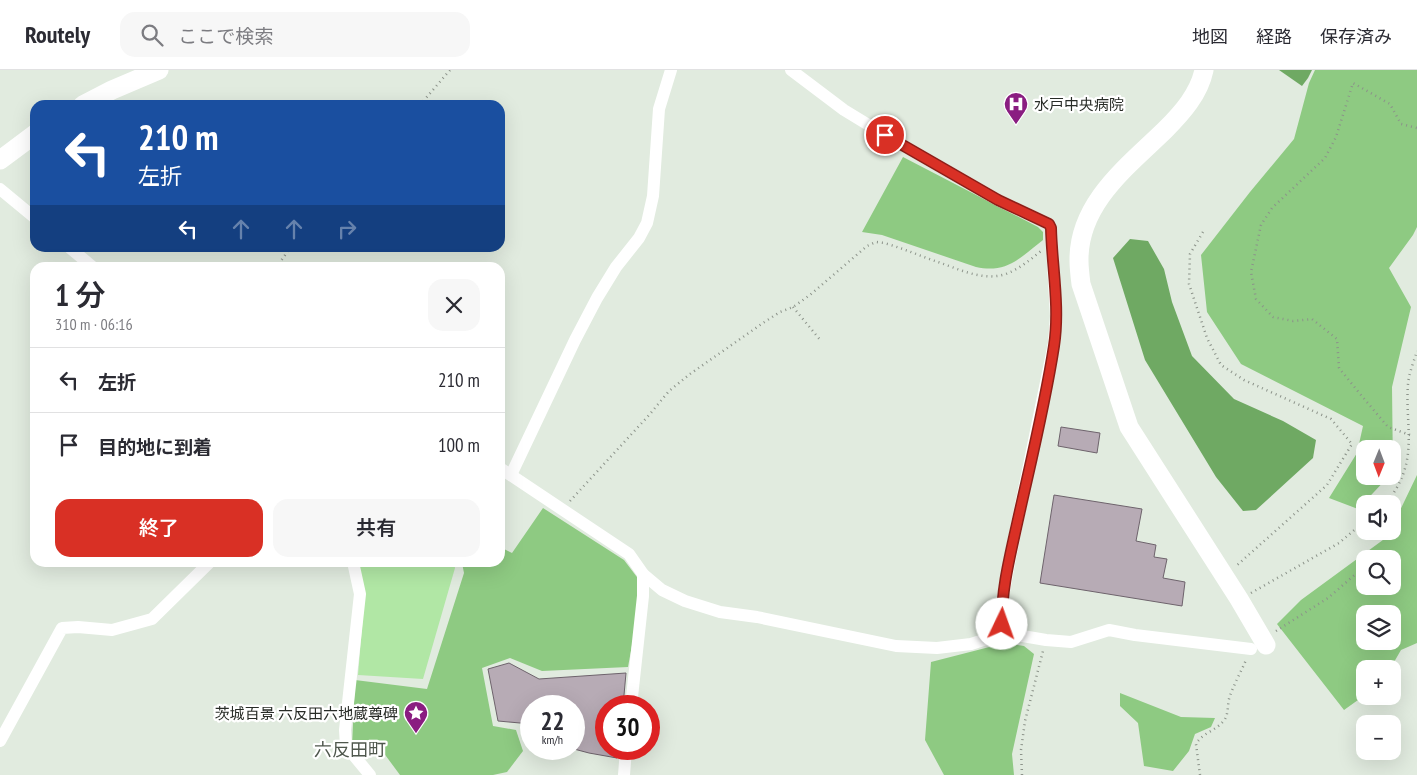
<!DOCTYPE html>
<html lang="ja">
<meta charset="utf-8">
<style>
:root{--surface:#fff;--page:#f7f7f7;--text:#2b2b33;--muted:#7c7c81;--line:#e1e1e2;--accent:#d93025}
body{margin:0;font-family:"PT Sans Narrow","Noto Sans JP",sans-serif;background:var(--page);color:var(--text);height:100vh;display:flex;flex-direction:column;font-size:19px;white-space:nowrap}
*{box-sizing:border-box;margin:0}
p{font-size:16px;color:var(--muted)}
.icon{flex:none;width:28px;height:28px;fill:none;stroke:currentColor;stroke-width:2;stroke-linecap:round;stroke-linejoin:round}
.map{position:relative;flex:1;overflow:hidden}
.panel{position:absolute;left:30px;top:192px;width:475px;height:305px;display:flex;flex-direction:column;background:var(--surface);border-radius:15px;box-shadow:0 5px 20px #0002}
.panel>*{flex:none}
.hud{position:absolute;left:30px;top:30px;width:475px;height:152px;border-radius:15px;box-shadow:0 5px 20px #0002;background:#1a4fa0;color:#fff;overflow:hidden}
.needle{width:32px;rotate:181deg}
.fabs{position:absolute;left:1356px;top:370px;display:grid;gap:10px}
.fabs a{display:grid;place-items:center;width:45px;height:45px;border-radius:10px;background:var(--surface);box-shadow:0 5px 20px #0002;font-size:25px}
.speed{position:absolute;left:520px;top:625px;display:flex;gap:10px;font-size:25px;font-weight:700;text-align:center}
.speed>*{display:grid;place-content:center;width:65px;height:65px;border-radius:50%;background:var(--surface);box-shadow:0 5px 20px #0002;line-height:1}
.speed small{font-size:12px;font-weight:400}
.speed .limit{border:8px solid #d22;background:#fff;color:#111}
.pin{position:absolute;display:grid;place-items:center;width:42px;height:42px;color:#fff;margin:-21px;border:2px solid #fff;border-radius:50%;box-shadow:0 1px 5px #0007}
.me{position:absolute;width:55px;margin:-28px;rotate:3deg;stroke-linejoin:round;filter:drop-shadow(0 0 4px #0008)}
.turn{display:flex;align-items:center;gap:18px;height:105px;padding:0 25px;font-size:22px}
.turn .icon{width:65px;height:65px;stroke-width:2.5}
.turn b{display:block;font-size:35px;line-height:42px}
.lanes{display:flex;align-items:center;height:48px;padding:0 25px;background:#0003;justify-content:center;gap:25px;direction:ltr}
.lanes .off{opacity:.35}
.round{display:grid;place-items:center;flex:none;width:52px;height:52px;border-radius:15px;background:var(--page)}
.head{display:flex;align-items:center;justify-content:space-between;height:85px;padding:0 25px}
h1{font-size:30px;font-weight:600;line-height:38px}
.primary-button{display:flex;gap:10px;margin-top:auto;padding:10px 25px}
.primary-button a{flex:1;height:58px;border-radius:15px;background:var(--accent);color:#fff;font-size:20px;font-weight:600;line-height:58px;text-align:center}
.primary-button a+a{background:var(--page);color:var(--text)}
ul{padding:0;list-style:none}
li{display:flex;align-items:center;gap:15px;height:65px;padding:0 25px;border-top:1px solid var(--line)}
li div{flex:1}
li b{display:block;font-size:19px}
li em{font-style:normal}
header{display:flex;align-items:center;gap:30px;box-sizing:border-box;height:70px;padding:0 25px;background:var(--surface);border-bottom:1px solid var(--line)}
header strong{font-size:24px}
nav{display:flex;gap:28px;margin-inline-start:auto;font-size:18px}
.search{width:350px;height:45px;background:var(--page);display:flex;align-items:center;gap:12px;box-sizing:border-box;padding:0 18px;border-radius:15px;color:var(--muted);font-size:19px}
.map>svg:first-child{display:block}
.green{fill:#b1e7a5}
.forest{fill:#8eca82;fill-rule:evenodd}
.water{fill:#6fa963}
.building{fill:#b7abb5;stroke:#6e636c}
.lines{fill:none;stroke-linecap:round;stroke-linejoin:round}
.path{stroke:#8c938a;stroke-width:2.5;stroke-dasharray:1 4;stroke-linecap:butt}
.street{stroke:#fff;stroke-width:12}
.secondary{stroke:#fff;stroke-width:19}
.route-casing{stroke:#8d1f18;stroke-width:12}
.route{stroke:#d93025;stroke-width:9}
.labels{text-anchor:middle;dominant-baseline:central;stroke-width:4.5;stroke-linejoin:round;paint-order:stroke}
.poi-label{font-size:15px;fill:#282c27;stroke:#fff;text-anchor:start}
.quarter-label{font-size:18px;fill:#4f574d;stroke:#fff}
</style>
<header>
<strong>Routely</strong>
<div class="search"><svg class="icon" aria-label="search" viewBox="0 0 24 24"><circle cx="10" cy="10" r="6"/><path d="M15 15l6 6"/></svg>ここで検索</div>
<nav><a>地図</a><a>経路</a><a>保存済み</a></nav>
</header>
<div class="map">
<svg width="1417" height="705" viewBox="0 0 1417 705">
<rect width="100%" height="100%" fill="#e1ebdf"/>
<polygon class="green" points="358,493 454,493 455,498 423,609 358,605 365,522"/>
<g class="forest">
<polygon points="1315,0 1417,0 1417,157 1413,165 1389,198 1411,237 1392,317 1393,402 1392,379 1365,379 1365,406 1389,406 1358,439 1329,428 1357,383 1363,356 1241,294 1207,242 1201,185 1250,122 1294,69 1309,13"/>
<path d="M 903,87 L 1038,157 L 1043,162 L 1043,170 C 1021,187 1007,204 976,197 L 882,165 L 862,162 Z"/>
<path d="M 1417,405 L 1417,573 L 1401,580 L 1390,599 L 1365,599 L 1365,625 L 1344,640 L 1277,554 L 1301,530 L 1387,467 L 1390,461 L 1392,461 L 1393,455 ZM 1365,489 L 1392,489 L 1392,516 L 1365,516 ZM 1365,544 L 1392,544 L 1392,571 L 1365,571 Z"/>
<polygon points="543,438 624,490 643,515 628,597 542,601 510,588 482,598 493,656 516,660 523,681 507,702 493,705 400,705 383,682 352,676 355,610 427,619 464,503 462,493 500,492 500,477 512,483"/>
<polygon points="1005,573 1024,576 1034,584 1012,684 1014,705 944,705 925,670 931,592"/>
<polygon points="1120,623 1181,647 1215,648 1211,657 1195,664 1189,681 1173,701 1144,696 1138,653 1120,636"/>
</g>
<g class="water">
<polygon points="1279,0 1312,0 1308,8 1302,16"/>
<polygon points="1130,169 1148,171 1164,199 1172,232 1192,286 1234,329 1283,351 1316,370 1313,388 1256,440 1243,441 1216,407 1145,290 1113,188"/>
</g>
<g class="building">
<polygon points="1061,357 1100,363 1097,383 1058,376"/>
<polygon points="1054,425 1142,439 1136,471 1156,475 1154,487 1167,489 1163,508 1185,512 1182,536 1040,513"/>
<polygon points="509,593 539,609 626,603 623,636 606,636 606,679 618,679 617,688 589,683 574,679 574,636 531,636 531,654 498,651 488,599"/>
</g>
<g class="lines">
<g class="path">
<polyline points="420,35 450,0"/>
<polyline points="1203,162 1190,184 1189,214 1207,268 1221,295 1244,310 1331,349 1352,374 1327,415 1235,497"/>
<polyline points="276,198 290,178"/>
<polyline points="793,237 821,271"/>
<polyline points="1410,365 1388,357 1361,325 1339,298 1337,269 1312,249 1293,251 1273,247 1256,229 1251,202 1261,155 1272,138 1325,88 1336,67 1353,13 1390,34 1401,54 1417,58"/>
<path d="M 570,431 L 650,344 L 669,321 L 690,304 L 763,253 L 780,242 L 793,237 L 810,225 L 867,176 L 876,172 L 884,173 C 902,178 918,185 935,191 C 957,198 982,212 1006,204 C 1019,199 1030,190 1041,181"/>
<path d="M 1385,434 C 1390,429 1393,424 1396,419 C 1417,384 1405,353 1408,314 C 1409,303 1414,291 1417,281"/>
<polyline points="1251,523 1339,473 1365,451"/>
<polyline points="1276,561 1328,528 1365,496"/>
<polyline points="1022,705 1021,680 1025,651 1043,581"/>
<path d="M 1200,705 L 1196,674 C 1203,662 1217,661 1225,649 C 1229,642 1227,633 1230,626 C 1234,614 1241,602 1246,590"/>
</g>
<g class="street">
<polyline points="791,0 844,40 885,65 998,130 1049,154 1051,158 1056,246 1054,273 1010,488 1001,538 1002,554 1005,563"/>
<polyline points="0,119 35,148"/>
<polyline points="70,178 94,198"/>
<polyline points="500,398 629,484 643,504 662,520 685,531 720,542 757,547 896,576 937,578 971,574 1005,563 1046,570 1071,572 1109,560 1135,565 1251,579"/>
<polyline points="511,405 575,270 597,228 616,197 639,168 647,153 653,126 659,39 671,0"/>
<polyline points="353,492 360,524 345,660 346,676 370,705"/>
<polyline points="631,636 643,526 643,504"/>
<polyline points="0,671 62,558 78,557 112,560 152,549 210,492"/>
<polyline points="624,705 626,679"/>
</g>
<g class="secondary">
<path d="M 1204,0 C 1199,24 1182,43 1165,60 C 1128,96 1078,133 1079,191 C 1079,198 1080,206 1081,214 L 1129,357 L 1239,529 L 1266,575"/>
<polyline points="83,35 112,20 159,0"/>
<polyline points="0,90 35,64"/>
</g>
</g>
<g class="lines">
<g class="route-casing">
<path id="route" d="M 885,65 L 998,130 L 1049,154 L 1051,158 C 1052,197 1060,237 1054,276 C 1045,335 1030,395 1017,454 C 1010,486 1001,521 1002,554"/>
</g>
<use href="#route" class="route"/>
</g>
<defs>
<g id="hospital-pin" transform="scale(1.25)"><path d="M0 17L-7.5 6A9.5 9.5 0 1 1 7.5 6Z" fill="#8a1d81" stroke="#fff"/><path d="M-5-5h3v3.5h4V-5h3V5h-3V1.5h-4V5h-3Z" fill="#fff"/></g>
<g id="sight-pin" transform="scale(1.25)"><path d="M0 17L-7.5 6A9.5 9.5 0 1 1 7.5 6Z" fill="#8a1d81" stroke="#fff"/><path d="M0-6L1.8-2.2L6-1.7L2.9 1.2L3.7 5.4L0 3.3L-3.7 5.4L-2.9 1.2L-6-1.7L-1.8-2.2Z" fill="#fff"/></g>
</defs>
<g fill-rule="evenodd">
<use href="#hospital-pin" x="1016" y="34"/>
<use href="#sight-pin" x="416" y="643"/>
</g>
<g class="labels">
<g class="poi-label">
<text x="1034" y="34">水戸中央病院</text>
<text x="398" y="643" text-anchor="end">茨城百景 六反田六地蔵尊碑</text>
</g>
<g class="quarter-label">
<text x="350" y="679">六反田町</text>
</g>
</g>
</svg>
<div class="fabs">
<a><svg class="needle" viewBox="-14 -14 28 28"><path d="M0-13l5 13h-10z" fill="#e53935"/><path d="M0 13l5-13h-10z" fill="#7c7c81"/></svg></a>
<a><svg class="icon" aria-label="sound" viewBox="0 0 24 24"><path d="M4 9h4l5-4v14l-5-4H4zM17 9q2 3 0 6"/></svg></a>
<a><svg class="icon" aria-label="search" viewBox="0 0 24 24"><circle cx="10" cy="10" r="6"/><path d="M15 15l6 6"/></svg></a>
<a><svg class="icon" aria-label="layers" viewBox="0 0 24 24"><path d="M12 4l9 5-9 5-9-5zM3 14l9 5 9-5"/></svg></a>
<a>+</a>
<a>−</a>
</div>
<div class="speed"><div>22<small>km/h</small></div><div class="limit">30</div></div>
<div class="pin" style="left:885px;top:65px;background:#d93025"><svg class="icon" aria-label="arrive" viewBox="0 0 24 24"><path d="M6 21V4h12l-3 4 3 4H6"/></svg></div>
<svg class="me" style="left:1002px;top:554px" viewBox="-20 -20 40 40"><circle r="19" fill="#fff"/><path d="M0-13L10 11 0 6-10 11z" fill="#d93025"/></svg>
<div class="hud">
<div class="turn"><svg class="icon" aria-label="left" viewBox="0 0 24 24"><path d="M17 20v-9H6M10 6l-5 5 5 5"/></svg><div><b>210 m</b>左折</div></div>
<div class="lanes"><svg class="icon" aria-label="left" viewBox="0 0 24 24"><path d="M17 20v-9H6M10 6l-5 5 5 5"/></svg><svg class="icon off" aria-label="ahead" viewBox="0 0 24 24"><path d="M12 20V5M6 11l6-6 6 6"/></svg><svg class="icon off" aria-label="ahead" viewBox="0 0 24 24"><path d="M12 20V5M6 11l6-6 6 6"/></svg><svg class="icon off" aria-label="right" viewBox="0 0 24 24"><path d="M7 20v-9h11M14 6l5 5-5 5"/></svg></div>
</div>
<section class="panel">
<div class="head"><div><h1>1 分</h1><p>310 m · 06:16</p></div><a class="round"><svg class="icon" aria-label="close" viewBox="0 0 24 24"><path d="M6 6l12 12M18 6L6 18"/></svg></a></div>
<ul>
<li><svg class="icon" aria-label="left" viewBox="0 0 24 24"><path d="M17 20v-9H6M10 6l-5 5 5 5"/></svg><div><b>左折</b></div><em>210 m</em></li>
<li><svg class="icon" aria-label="arrive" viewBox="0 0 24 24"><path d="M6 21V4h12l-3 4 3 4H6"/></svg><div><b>目的地に到着</b></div><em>100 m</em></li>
</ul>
<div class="primary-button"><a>終了</a><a>共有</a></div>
</section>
</div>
